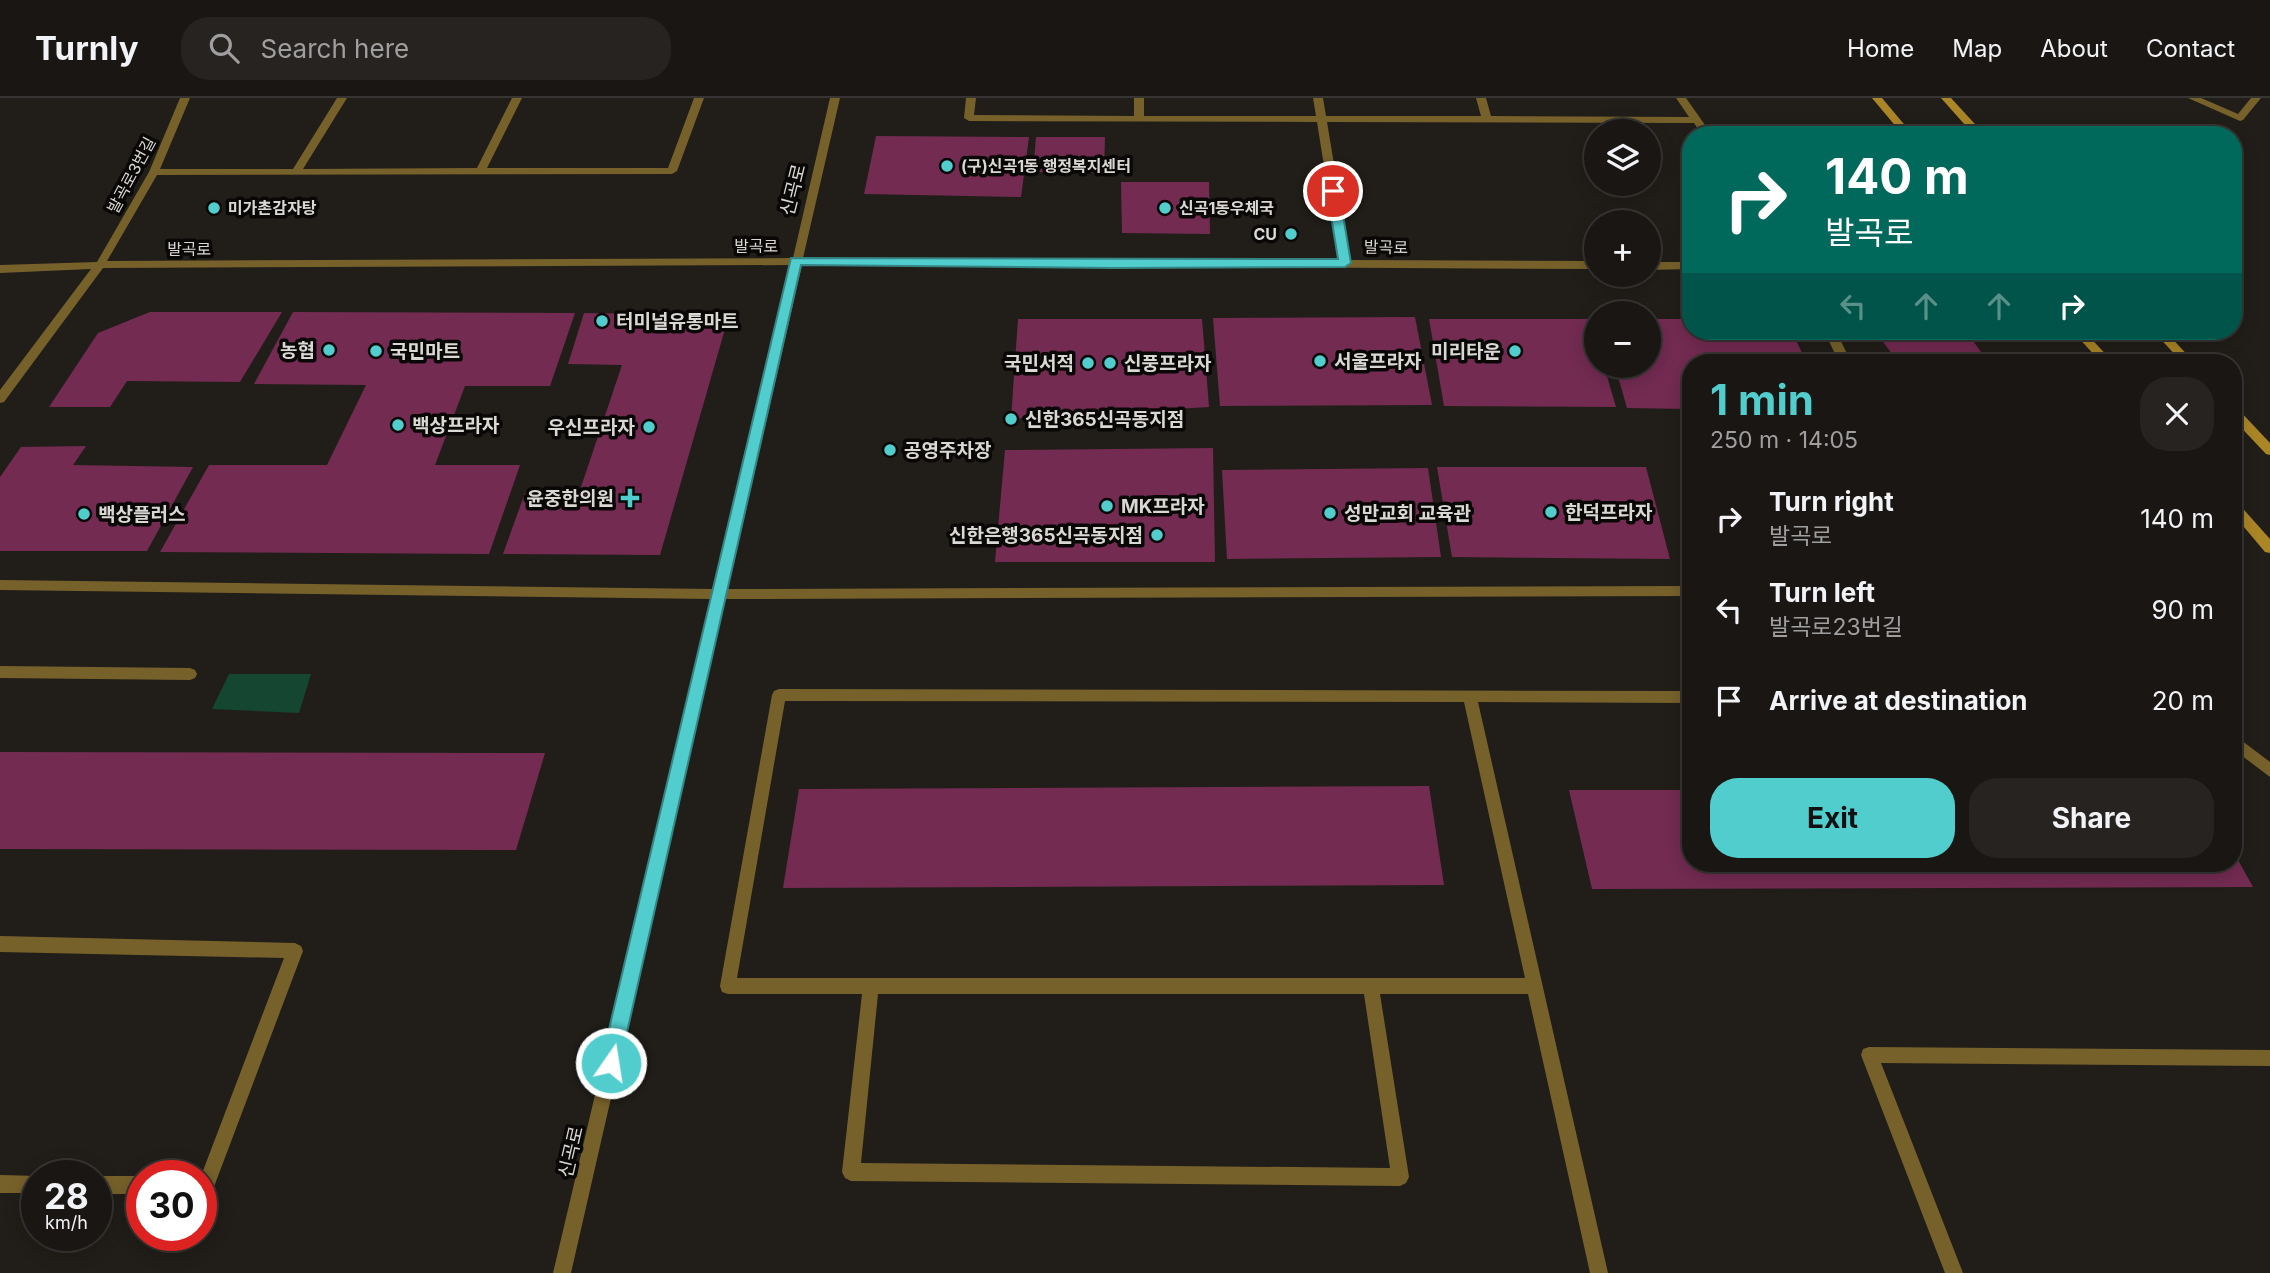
<!DOCTYPE html>
<meta charset="utf-8">
<style>
:root{--surface:#191613;--page:#262321;--text:#f1f3f6;--muted:#9f9fa0;--line:#373533;--accent:#52cdcd}
body{margin:0;font-family:Inter,"Noto Sans KR",sans-serif;background:var(--page);color:var(--text);height:100vh;display:flex;flex-direction:column;font-size:26px;white-space:nowrap}
*{box-sizing:border-box;margin:0}
p{font-size:23px;color:var(--muted)}
.icon{flex:none;width:38px;height:38px;fill:none;stroke:currentColor;stroke-width:2;stroke-linecap:round;stroke-linejoin:round}
.map{position:relative;flex:1;overflow:hidden}
.details{position:absolute;left:1682px;top:256px;width:560px;height:518px;display:flex;flex-direction:column;background:var(--surface);border-radius:28px;box-shadow:0 4px 18px #0003,0 0 0 2px var(--line)}
.details>*{flex:none}
.top-card{position:absolute;left:1682px;top:28px;width:560px;height:214px;border-radius:28px;box-shadow:0 4px 18px #0003,0 0 0 2px var(--line);background:#00695c;color:#fff;overflow:hidden}
.tools{position:absolute;left:1584px;top:21px;display:grid;gap:14px}
.tools a{display:grid;place-items:center;width:77px;height:77px;border-radius:50%;background:var(--surface);box-shadow:0 4px 18px #0003,0 0 0 2px var(--line);font-size:35px}
.speed{position:absolute;left:21px;top:1062px;display:flex;gap:14px;font-size:35px;font-weight:700;text-align:center}
.speed>*{display:grid;place-content:center;width:91px;height:91px;border-radius:50%;background:var(--surface);box-shadow:0 4px 18px #0003,0 0 0 2px var(--line);line-height:1}
.speed small{font-size:18px;font-weight:400}
.speed .limit{border:10px solid #d22;background:#fff;color:#111}
.pin{position:absolute;display:grid;place-items:center;width:60px;height:60px;color:#fff;margin:-30px;border:4px solid #fff;border-radius:50%;box-shadow:0 2px 7px #0007}
.me{position:absolute;width:77px;margin:-38px;rotate:13deg;stroke-linejoin:round;filter:drop-shadow(0 0 5px #0008)}
.turn{display:flex;align-items:center;gap:24px;height:147px;padding:0 28px;font-size:32px}
.turn .icon{width:91px;height:91px;stroke-width:2.5}
.turn b{display:block;font-size:49px;line-height:60px}
.lanes{display:flex;align-items:center;height:66px;padding:0 28px;background:#0003;justify-content:center;gap:35px;direction:ltr}
.lanes .off{opacity:.35}
.round{display:grid;place-items:center;flex:none;width:74px;height:74px;border-radius:28px;background:var(--page)}
.overview{display:flex;align-items:center;justify-content:space-between;height:119px;padding:0 28px}
h1{font-size:42px;font-weight:700;line-height:52px;color:var(--accent)}
.button{display:flex;gap:14px;margin-top:auto;padding:14px 28px}
.button a{flex:1;height:80px;border-radius:28px;background:var(--accent);color:#111;font-size:28px;font-weight:700;line-height:80px;text-align:center}
.button a+a{background:var(--page);color:var(--text)}
ul{padding:0;list-style:none}
li{display:flex;align-items:center;gap:21px;height:91px;padding:0 28px}
li div{flex:1}
li b{display:block;font-size:26px}
li em{font-style:normal}
header{display:flex;align-items:center;gap:42px;box-sizing:border-box;height:98px;padding:0 35px;background:var(--surface);border-bottom:2px solid var(--line)}
header strong{font-size:33px}
nav{display:flex;gap:38px;margin-inline-start:auto;font-size:24px}
.search{width:490px;height:63px;background:var(--page);display:flex;align-items:center;gap:18px;box-sizing:border-box;padding:0 24px;border-radius:28px;color:var(--muted);font-size:26px}
.map>svg:first-child{display:block}
.green{fill:#144632}
.building{fill:#732b52}
.lines{fill:none;stroke-linecap:round;stroke-linejoin:round}
.lane{fill:#77612b;fill-rule:evenodd}
.street{fill:#77612b;fill-rule:evenodd}
.secondary{fill:#ab8627;fill-rule:evenodd}
.route{fill:#52cdcd;stroke:#358585;stroke-width:2}
.poi-dot{fill:#52cdcd;stroke:#0a0807;stroke-width:2.5}
.labels{text-anchor:middle;dominant-baseline:central;stroke-width:7;stroke-linejoin:round;paint-order:stroke}
.far-poi-label{font-size:16px;font-weight:bold;fill:#dad8d5;stroke:#0a0807;text-anchor:start}
.far-street-label{font-size:16px;fill:#dad8d5;stroke:#0a0807}
.street-label{font-size:19px;fill:#dad8d5;stroke:#0a0807}
.poi-label{font-size:19px;font-weight:bold;fill:#dad8d5;stroke:#0a0807;text-anchor:start}
</style>
<header>
<strong>Turnly</strong>
<div class="search"><svg class="icon" aria-label="search" viewBox="0 0 24 24"><circle cx="10" cy="10" r="6"/><path d="M15 15l6 6"/></svg>Search here</div>
<nav><a>Home</a><a>Map</a><a>About</a><a>Contact</a></nav>
</header>
<div class="map">
<svg width="2270" height="1175" viewBox="0 0 2270 1175">
<rect width="100%" height="100%" fill="#211e19"/>
<polygon class="green" points="229,576 311,576 299,615 212,611"/>
<g class="building">
<polygon points="876,38 1029,39 1021,99 864,96"/>
<polygon points="1036,39 1105,39 1104,75 1033,74"/>
<polygon points="1121,84 1209,84 1210,136 1122,135"/>
<polygon points="150,214 282,214 240,284 127,283 110,309 49,309 98,235"/>
<polygon points="293,214 575,215 550,288 465,288 435,367 520,367 489,456 160,454 209,367 327,367 366,287 254,286"/>
<polygon points="584,215 729,217 660,457 503,456 526,392 580,392 622,267 568,266"/>
<polygon points="1415,219 1432,307 1220,308 1213,220"/>
<polygon points="1018,221 1202,221 1209,309 1011,321"/>
<polygon points="1429,221 1591,221 1596,238 1596,268 1604,268 1616,309 1444,308"/>
<polygon points="1648,221 1690,221 1690,233 1792,233 1806,264 1690,264 1690,311 1627,310 1615,268 1648,268"/>
<polygon points="1875,233 1966,233 1988,264 1898,264"/>
<polygon points="86,348 73,367 193,369 147,453 0,453 0,379 21,349"/>
<polygon points="1213,350 1215,464 995,464 1005,352"/>
<polygon points="1437,369 1646,369 1670,461 1452,459"/>
<polygon points="1428,370 1441,459 1227,461 1222,372"/>
<polygon points="0,654 545,655 516,752 0,751"/>
<polygon points="1429,688 1444,787 783,790 799,691"/>
<polygon points="1569,692 1690,692 1690,765 2233,765 2233,753 2253,789 1592,791"/>
</g>
<g class="lines">
<g class="lane">
<polygon points="2188,0 2201,0 2238,16 2251,0 2261,0 2243,22 2240,23"/>
<polygon points="0,568 190,570 195,572 197,576 195,580 190,582 0,580"/>
<path d="M 779,591 L 1690,593 L 1690,605 L 1478,604 L 1608,1175 L 1590,1175 L 1528,896 L 1380,896 L 1409,1079 L 1406,1085 L 1400,1088 L 851,1083 L 845,1080 L 842,1074 L 862,896 L 728,896 L 722,894 L 720,888 L 772,597 L 774,593 ZM 785,603 L 1464,604 L 1525,880 L 737,880 ZM 878,896 L 1364,896 L 1390,1070 L 861,1065 Z"/>
<polygon points="2233,636 2270,664 2270,679 2233,651"/>
<polygon points="0,838 295,845 301,848 303,853 212,1094 201,1097 201,1078 284,860 0,854"/>
<polygon points="1869,949 2270,952 2270,968 1881,965 1963,1175 1945,1175 1861,957 1863,951"/>
<polygon points="0,1077 39,1078 37,1078 37,1095 0,1095"/>
<rect x="96" y="1078" width="46" height="18"/>
</g>
<g class="street">
<polygon points="180,0 190,0 160,71 293,71 337,0 347,0 303,71 477,70 512,0 522,0 487,70 668,70 694,0 704,0 677,73 672,76 157,77 107,163 793,160 830,0 840,0 803,160 1339,162 1317,24 969,23 964,20 966,0 976,0 974,17 1134,18 1134,0 1144,0 1144,18 1316,18 1313,0 1323,0 1326,18 1481,18 1476,0 1486,0 1491,18 1689,19 1676,0 1686,0 1712,37 1702,37 1694,25 1327,24 1350,162 1596,163 1596,171 802,167 728,491 1690,488 1690,498 725,501 571,1175 553,1175 712,501 0,492 0,482 714,491 791,167 103,170 4,304 0,305 0,292 91,171 0,175 0,167 97,164 149,74"/>
<polygon points="1648,164 1690,164 1690,171 1648,172"/>
<polygon points="1824,233 1836,233 1851,264 1839,264"/>
</g>
<g class="secondary">
<polygon points="1872,0 1882,0 1913,37 1903,37"/>
<polygon points="1941,0 1951,0 1985,37 1974,37"/>
<polygon points="2072,233 2084,233 2113,264 2101,264"/>
<polygon points="2153,233 2165,233 2194,264 2182,264"/>
<polygon points="2233,309 2237,310 2270,345 2270,357 2266,356 2233,321"/>
<polygon points="2233,402 2237,404 2270,441 2270,455 2265,454 2233,416"/>
</g>
</g>
<polygon class="route" points="1333,89 1339,93 1351,165 1345,169 1113,170 801,167 620,965 618,972 611,975 604,972 601,965 791,160 1338,161 1327,93"/>
<g class="poi-dot">
<circle cx="947" cy="68" r="7"/>
<circle cx="214" cy="110" r="7"/>
<circle cx="1165" cy="110" r="7"/>
<circle cx="1291" cy="136" r="7"/>
<circle cx="602" cy="223" r="7"/>
<circle cx="329" cy="252" r="7"/>
<circle cx="376" cy="253" r="7"/>
<circle cx="1515" cy="253" r="7"/>
<circle cx="1320" cy="263" r="7"/>
<circle cx="1088" cy="265" r="7"/>
<circle cx="1110" cy="265" r="7"/>
<circle cx="1011" cy="321" r="7"/>
<circle cx="398" cy="327" r="7"/>
<circle cx="649" cy="329" r="7"/>
<circle cx="890" cy="352" r="7"/>
<path d="M626.5 389.5h7v7h7v7h-7v7h-7v-7h-7v-7h7z"/>
<circle cx="1107" cy="408" r="7"/>
<circle cx="1551" cy="414" r="7"/>
<circle cx="1330" cy="415" r="7"/>
<circle cx="84" cy="416" r="7"/>
<circle cx="1157" cy="437" r="7"/>
</g>
<g class="labels">
<g class="far-poi-label">
<text x="961" y="68">(구)신곡1동 행정복지센터</text>
<text x="228" y="110">미가촌감자탕</text>
<text x="1179" y="110">신곡1동우체국</text>
<text x="1277" y="136" text-anchor="end">CU</text>
</g>
<g class="far-street-label">
<text transform="translate(131 77) rotate(-62)">발곡로3번길</text>
<text x="756" y="148">발곡로</text>
<text transform="translate(1386 149) rotate(1)">발곡로</text>
<text x="189" y="151">발곡로</text>
</g>
<g class="street-label">
<text transform="translate(793 92) rotate(-76)">신곡로</text>
<text transform="translate(571 1054) rotate(-77)">신곡로</text>
</g>
<g class="poi-label">
<text x="616" y="223">터미널유통마트</text>
<text x="315" y="252" text-anchor="end">농협</text>
<text x="390" y="253">국민마트</text>
<text x="1501" y="253" text-anchor="end">미리타운</text>
<text x="1334" y="263">서울프라자</text>
<text x="1074" y="265" text-anchor="end">국민서적</text>
<text x="1124" y="265">신풍프라자</text>
<text x="1025" y="321">신한365신곡동지점</text>
<text x="412" y="327">백상프라자</text>
<text x="635" y="329" text-anchor="end">우신프라자</text>
<text x="904" y="352">공영주차장</text>
<text x="614" y="400" text-anchor="end">윤중한의원</text>
<text x="1121" y="408">MK프라자</text>
<text x="1565" y="414">한덕프라자</text>
<text x="1344" y="415">성만교회 교육관</text>
<text x="98" y="416">백상플러스</text>
<text x="1143" y="437" text-anchor="end">신한은행365신곡동지점</text>
</g>
</g>
</svg>
<div class="tools">
<a><svg class="icon" aria-label="layers" viewBox="0 0 24 24"><path d="M12 4l9 5-9 5-9-5zM3 14l9 5 9-5"/></svg></a>
<a>+</a>
<a>−</a>
</div>
<div class="speed"><div>28<small>km/h</small></div><div class="limit">30</div></div>
<div class="pin" style="left:1333px;top:93px;background:#d93025"><svg class="icon" aria-label="arrive" viewBox="0 0 24 24"><path d="M6 21V4h12l-3 4 3 4H6"/></svg></div>
<svg class="me" style="left:611px;top:965px" viewBox="-20 -20 40 40"><circle r="17" fill="#52cdcd" stroke="#fff" stroke-width="3"/><path d="M0-11L8 9 0 5-8 9z" fill="#fff"/></svg>
<div class="top-card">
<div class="turn"><svg class="icon" aria-label="right" viewBox="0 0 24 24"><path d="M7 20v-9h11M14 6l5 5-5 5"/></svg><div><b>140 m</b>발곡로</div></div>
<div class="lanes"><svg class="icon off" aria-label="left" viewBox="0 0 24 24"><path d="M17 20v-9H6M10 6l-5 5 5 5"/></svg><svg class="icon off" aria-label="ahead" viewBox="0 0 24 24"><path d="M12 20V5M6 11l6-6 6 6"/></svg><svg class="icon off" aria-label="ahead" viewBox="0 0 24 24"><path d="M12 20V5M6 11l6-6 6 6"/></svg><svg class="icon" aria-label="right" viewBox="0 0 24 24"><path d="M7 20v-9h11M14 6l5 5-5 5"/></svg></div>
</div>
<section class="details">
<div class="overview"><div><h1>1 min</h1><p>250 m · 14:05</p></div><a class="round"><svg class="icon" aria-label="close" viewBox="0 0 24 24"><path d="M6 6l12 12M18 6L6 18"/></svg></a></div>
<ul>
<li><svg class="icon" aria-label="right" viewBox="0 0 24 24"><path d="M7 20v-9h11M14 6l5 5-5 5"/></svg><div><b>Turn right</b><p>발곡로</p></div><em>140 m</em></li>
<li><svg class="icon" aria-label="left" viewBox="0 0 24 24"><path d="M17 20v-9H6M10 6l-5 5 5 5"/></svg><div><b>Turn left</b><p>발곡로23번길</p></div><em>90 m</em></li>
<li><svg class="icon" aria-label="arrive" viewBox="0 0 24 24"><path d="M6 21V4h12l-3 4 3 4H6"/></svg><div><b>Arrive at destination</b></div><em>20 m</em></li>
</ul>
<div class="button"><a>Exit</a><a>Share</a></div>
</section>
</div>
